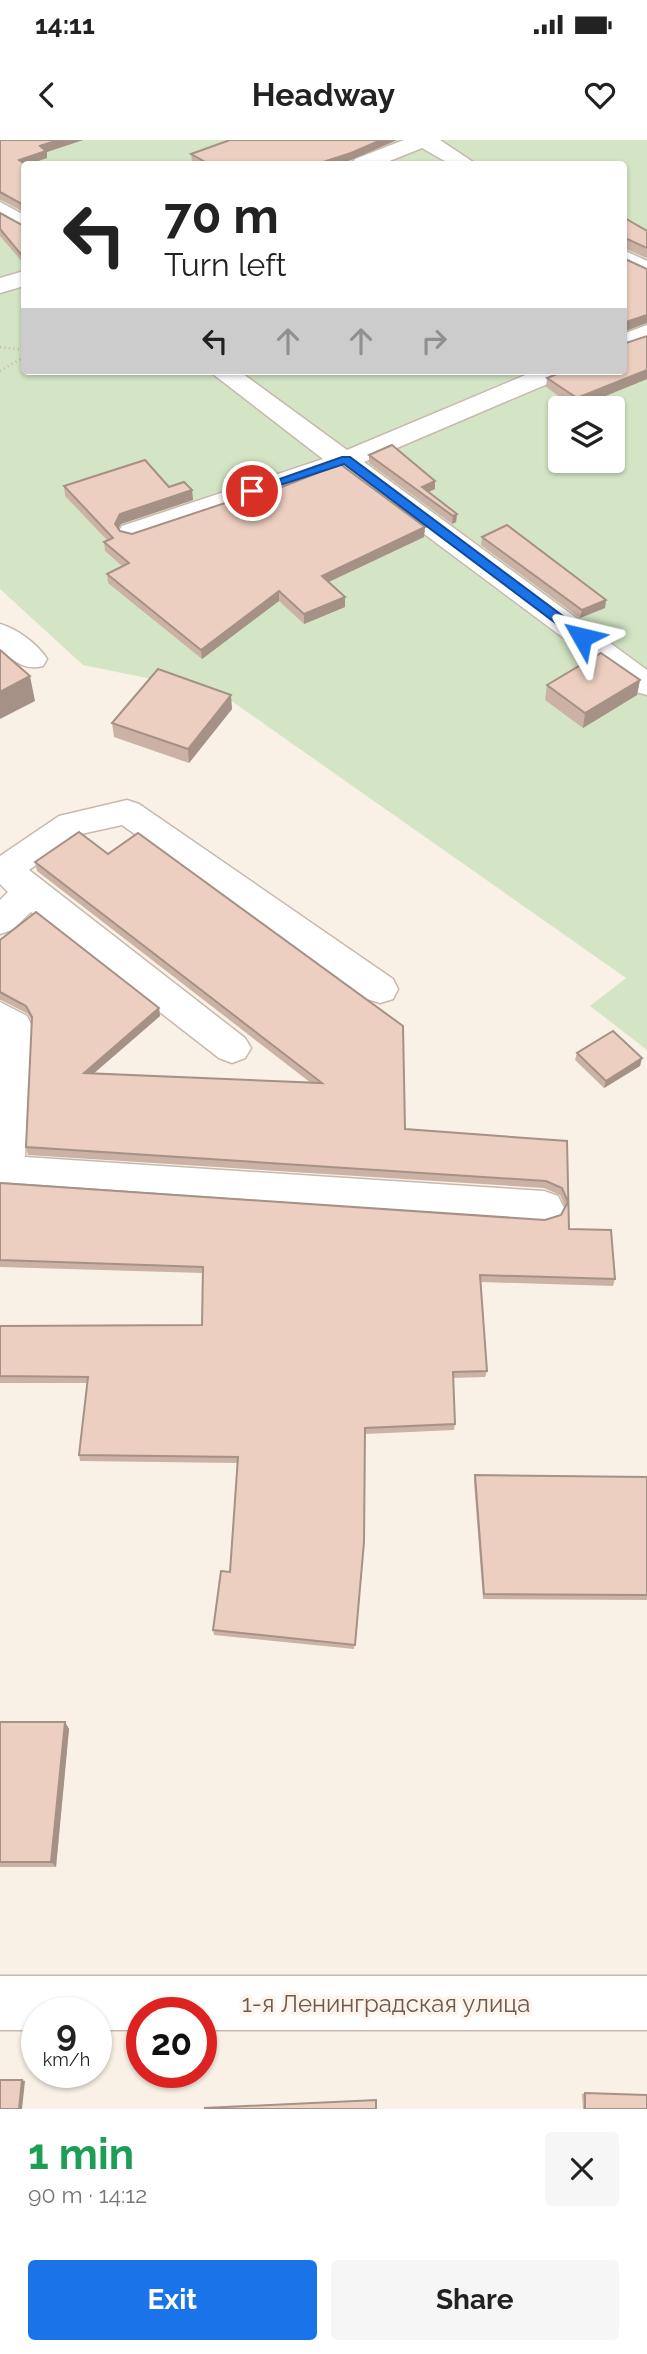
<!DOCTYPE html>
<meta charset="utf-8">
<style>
:root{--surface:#fff;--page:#f6f6f6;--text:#222;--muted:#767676;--accent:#1a73e8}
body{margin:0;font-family:Raleway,sans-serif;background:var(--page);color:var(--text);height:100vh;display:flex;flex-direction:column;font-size:26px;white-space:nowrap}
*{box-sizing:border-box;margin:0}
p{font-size:23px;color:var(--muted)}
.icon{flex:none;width:38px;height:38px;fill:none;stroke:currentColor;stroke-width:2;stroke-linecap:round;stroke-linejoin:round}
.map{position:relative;height:1969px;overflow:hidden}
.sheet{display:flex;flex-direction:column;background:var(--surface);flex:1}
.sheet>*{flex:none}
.top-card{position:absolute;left:21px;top:21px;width:606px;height:214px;border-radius:7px;box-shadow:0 2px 5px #0004;background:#fff;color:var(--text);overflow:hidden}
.buttons{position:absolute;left:548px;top:256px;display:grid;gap:14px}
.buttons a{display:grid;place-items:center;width:77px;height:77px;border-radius:7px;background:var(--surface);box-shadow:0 2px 5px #0004;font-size:35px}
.speed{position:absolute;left:21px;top:1857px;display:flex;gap:14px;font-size:35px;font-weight:700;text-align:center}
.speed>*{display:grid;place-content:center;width:91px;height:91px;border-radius:50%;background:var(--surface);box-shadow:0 2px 5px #0004;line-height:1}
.speed small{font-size:18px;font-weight:400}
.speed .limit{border:10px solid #d22;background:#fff;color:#111}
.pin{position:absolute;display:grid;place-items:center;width:60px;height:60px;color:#fff;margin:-30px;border:4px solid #fff;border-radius:50%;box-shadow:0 2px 7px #0007}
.me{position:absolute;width:77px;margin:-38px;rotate:307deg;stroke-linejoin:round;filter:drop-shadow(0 0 5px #0008)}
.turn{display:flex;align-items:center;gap:24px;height:147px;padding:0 28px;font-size:32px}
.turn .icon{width:91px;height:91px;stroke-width:2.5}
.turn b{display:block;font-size:49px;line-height:60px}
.lanes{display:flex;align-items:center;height:66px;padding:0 28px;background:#0003;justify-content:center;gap:35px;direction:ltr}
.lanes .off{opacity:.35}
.round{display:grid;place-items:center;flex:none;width:74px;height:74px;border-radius:7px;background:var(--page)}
.overview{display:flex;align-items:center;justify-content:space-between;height:119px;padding:0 28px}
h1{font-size:42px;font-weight:700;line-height:52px;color:#1e9e55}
.cta{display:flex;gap:14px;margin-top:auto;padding:14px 28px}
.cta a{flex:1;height:80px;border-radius:7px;background:var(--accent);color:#fff;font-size:28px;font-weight:700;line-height:80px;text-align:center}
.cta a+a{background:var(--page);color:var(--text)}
.status{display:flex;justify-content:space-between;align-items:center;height:49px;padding:0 35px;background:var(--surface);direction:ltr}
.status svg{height:19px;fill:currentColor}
header{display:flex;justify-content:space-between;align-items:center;height:91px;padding:0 28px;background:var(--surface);font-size:32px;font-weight:700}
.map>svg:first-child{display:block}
.green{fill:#d4e5c5;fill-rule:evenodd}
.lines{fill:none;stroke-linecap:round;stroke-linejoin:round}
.minor-casing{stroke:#c9b8ad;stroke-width:3}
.path{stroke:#d0b3a3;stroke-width:2.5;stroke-dasharray:1 3.5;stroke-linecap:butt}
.minor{fill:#fff;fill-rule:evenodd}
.wall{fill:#cbb2a5}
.shaded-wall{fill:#a59186}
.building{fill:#eccfc0;stroke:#a59186;stroke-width:2}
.route{fill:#1a73e8;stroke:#114b97;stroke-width:2}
.labels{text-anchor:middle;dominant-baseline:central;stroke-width:7;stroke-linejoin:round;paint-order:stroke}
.near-street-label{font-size:24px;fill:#6f584d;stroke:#fdf5eb}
</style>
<div class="status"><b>14:11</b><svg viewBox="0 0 49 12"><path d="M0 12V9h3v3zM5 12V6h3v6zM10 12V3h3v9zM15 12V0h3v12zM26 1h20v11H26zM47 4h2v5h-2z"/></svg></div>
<header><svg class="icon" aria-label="back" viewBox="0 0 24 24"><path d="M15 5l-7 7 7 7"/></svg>Headway<svg class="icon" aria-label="heart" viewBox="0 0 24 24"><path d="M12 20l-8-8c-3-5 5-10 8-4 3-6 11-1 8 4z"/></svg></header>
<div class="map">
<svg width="647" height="1969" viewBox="0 0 647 1969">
<rect width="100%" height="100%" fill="#f9f1e5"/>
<path class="green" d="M 0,0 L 647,0 L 647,910 L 590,866 L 626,838 L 220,553 L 83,525 L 0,449 ZM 24,24 L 623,24 L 623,231 L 24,231 ZM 560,268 L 612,268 L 612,320 L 560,320 Z"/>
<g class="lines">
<g class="minor-casing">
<g id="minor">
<polygon points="404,0 440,0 476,24 450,24 422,8 382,24 352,24 355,19"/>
<polygon points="0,62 24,75 24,92 0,79"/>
<polygon points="623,110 647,121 647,138 623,127"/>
<polygon points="24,131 24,146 0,153 0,138"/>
<polygon points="647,185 647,202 623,211 623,194"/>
<polygon points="209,231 239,231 347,310 535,231 570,231 566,236 364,322 647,530 647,555 636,552 340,331 142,398 132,401 122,398 118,392 122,386 323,319"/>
<path d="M 0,484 C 17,489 38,504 47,519 L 43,526 C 24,531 14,521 0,509 Z"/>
<polygon points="127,660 139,664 393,839 398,849 393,859 380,863 367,859 122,685 81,694 29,730 245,898 251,908 245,918 232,923 219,918 31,772 12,790 0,794 0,760 8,752 0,744 0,716 59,676"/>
<polygon points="0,862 27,876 32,886 25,1017 544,1051 558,1056 564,1068 558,1080 544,1085 0,1047"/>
<polygon points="0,1836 647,1836 647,1890 201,1890 201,1872 142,1872 142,1890 96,1890 96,1872 37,1872 37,1890 0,1890"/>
</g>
</g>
<g class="path">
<polyline points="0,207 24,210"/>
<polyline points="0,231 24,217"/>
</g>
<use href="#minor" class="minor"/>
</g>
<g class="wall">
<polygon points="0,0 83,0 47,12 47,18 29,24 24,24 24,72 1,60 0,60"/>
<polygon points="230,0 397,0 351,20 339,24 197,24 192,21 191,14"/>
<polygon points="0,73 24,86 24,124 0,96"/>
<polygon points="623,77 647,91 647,118 624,108"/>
<polygon points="647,196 647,239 576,268 546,247 547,238"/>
<polygon points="369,315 435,341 435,349 429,352 457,374 456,382 452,384 369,323"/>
<polygon points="64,346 169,347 192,350 193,360 121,384 118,389 120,391 132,394 259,356 425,387 424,397 329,442 345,467 304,484 279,461 202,519 108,443 107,434 122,426 105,411 104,402 107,400 65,356"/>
<polygon points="482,397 606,460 605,468 580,478 481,405"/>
<polygon points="640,540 637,555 583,588 545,560 547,545"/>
<polygon points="232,569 189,623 114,597 112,583"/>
<polygon points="35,722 405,989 567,1001 569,1089 615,1139 613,1146 481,1142 487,1231 485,1237 453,1238 455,1284 454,1290 365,1294 364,1402 354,1509 214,1495 213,1490 230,1432 238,1323 80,1321 79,1315 88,1243 0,1243 0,1186 202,1185 203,1133 0,1127 0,1042 545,1080 561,1075 565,1067 560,1055 544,1048 28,1015 26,1007 32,881 28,874 1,860 0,860 0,800 159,868 160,876 94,933 311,943 37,731"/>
<polygon points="577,913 642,918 640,926 604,948 575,920"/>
<polygon points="475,1335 647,1337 647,1460 483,1459 474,1342"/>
<polygon points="0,1582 65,1582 69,1589 56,1727 0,1727"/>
<polygon points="585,1953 647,1969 583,1969 582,1954"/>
</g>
<g class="shaded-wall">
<polygon points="58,0 83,0 47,12 47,18 29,24 24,24 19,20 40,6"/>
<polygon points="381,0 397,0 351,20 339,24 317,24"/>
<polygon points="647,175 647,183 623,192 623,183"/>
<polygon points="647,230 647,239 576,268 577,258"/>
<polygon points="435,341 435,349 423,354 422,347"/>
<polygon points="192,350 193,360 121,384 116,393 115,384 120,374"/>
<polygon points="457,374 456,382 452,384 453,376"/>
<polygon points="425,387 424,397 322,445 322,436"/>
<polygon points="279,451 279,461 202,519 201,510"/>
<polygon points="345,457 345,467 304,484 304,474"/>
<polygon points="606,460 605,468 580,478 582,470"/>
<polygon points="30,536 35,561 0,579 0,552"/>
<polygon points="640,540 637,555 583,588 585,573"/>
<polygon points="231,555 232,569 189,623 188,609"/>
<polygon points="159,868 160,876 85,941 84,933"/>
<polygon points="642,918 640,926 604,948 606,941"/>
<polygon points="65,1582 69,1589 56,1727 51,1722"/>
<polygon points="22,1940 25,1941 22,1969 19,1969"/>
</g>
<g class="building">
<polygon points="0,0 58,0 40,6 46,11 19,20 25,24 24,75 24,65 0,52"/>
<polygon points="230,0 381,0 351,13 317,24 209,24 191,14"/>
<polygon points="0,73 24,86 24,118 0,89"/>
<polygon points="623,77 647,91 647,108 625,98 623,100"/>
<polygon points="623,118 647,129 647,175 623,183"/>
<polygon points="647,196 647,230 577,258 547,238 564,231 623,231 623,204"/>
<polygon points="392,305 435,341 422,347 457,374 453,376 369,315"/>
<polygon points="145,320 169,347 184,342 192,350 120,374 115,384 120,391 132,394 255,353 259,356 340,324 425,387 322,436 345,457 304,474 279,451 201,510 107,434 129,423 104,402 113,398 64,346"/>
<polygon points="507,385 606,460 582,470 482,397"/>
<polygon points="0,510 30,536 0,552"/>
<polygon points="601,513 640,540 585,573 547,545"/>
<polygon points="158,529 231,555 188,609 112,583"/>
<polygon points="79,692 108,714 138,693 403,886 405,989 567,1001 569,1089 611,1090 615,1139 480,1135 487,1231 453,1232 455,1284 365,1288 364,1402 355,1505 213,1490 221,1431 230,1432 238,1317 79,1315 88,1237 0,1236 0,1186 202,1185 203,1127 0,1120 0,1043 545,1080 561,1075 568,1062 562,1048 546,1041 26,1007 32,877 26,866 0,852 0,800 36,772 159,868 84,933 322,943 35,722"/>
<polygon points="613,891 642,918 606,941 577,913"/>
<polygon points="475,1335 647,1337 647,1455 484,1454"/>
<polygon points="0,1582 65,1582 51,1722 0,1722"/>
<polygon points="0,1940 22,1940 19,1969 0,1969"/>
<polygon points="585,1953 647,1955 647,1969 585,1969"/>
<polygon points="376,1960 376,1969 205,1969 205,1968"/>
</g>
<polygon class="route" points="342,317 350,317 587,494 587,500 578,500 344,324 256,353 246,351"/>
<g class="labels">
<g class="near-street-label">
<text x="386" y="1863">1-я Ленинградская улица</text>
</g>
</g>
</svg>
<div class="buttons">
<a><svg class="icon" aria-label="layers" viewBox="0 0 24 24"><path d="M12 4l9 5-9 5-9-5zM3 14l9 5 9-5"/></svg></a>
</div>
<div class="speed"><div>9<small>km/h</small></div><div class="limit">20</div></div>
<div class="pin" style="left:252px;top:351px;background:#d93025"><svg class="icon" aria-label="arrive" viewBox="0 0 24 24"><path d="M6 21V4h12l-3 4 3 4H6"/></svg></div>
<svg class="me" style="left:582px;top:497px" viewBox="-20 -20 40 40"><path d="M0-17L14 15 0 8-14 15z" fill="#1a73e8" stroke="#fff" stroke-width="4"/></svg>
<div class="top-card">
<div class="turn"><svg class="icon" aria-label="left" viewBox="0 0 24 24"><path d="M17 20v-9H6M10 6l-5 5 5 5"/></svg><div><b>70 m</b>Turn left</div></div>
<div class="lanes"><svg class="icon" aria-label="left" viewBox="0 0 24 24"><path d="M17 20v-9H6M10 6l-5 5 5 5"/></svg><svg class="icon off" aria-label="ahead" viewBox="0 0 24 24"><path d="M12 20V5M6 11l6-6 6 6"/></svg><svg class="icon off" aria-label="ahead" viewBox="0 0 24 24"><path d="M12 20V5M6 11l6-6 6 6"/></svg><svg class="icon off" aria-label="right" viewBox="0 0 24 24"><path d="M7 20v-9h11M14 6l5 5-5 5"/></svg></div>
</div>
</div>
<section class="sheet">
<div class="overview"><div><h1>1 min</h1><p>90 m · 14:12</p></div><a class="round"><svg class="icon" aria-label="close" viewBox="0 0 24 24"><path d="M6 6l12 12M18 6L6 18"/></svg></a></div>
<div class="cta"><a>Exit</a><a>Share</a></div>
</section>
